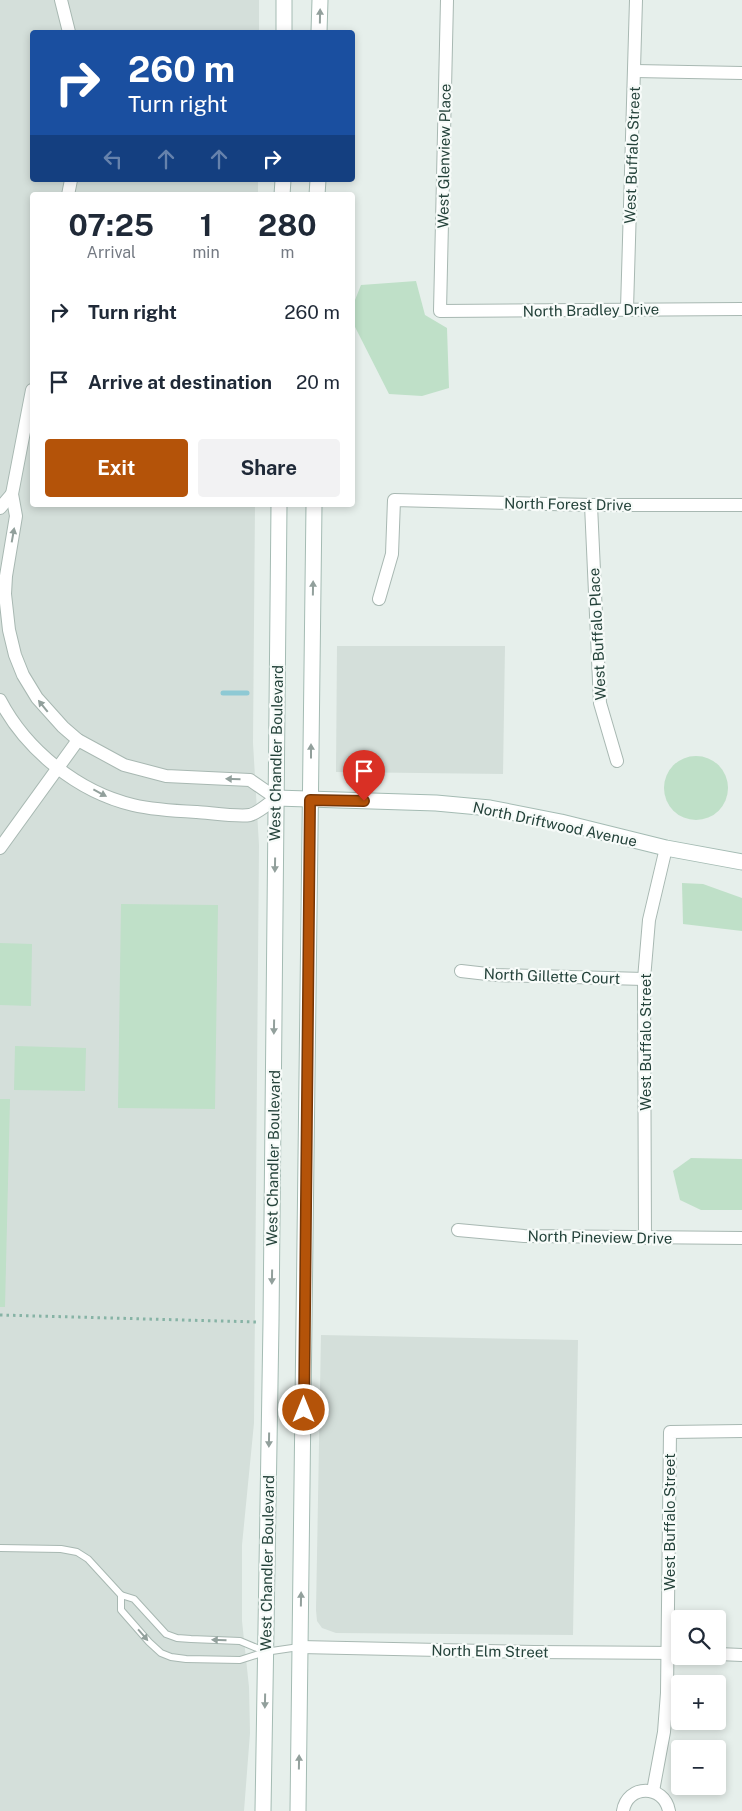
<!DOCTYPE html>
<meta charset="utf-8">
<style>
:root{--surface:#fff;--page:#f2f2f3;--text:#1f2937;--muted:#747a83;--accent:#b45309}
body{margin:0;font-family:"Public Sans",sans-serif;background:var(--page);color:var(--text);height:100vh;display:flex;flex-direction:column;font-size:19px;white-space:nowrap}
*{box-sizing:border-box;margin:0}
p{font-size:16px;color:var(--muted)}
.icon{flex:none;width:28px;height:28px;fill:none;stroke:currentColor;stroke-width:2;stroke-linecap:round;stroke-linejoin:round}
.map{position:relative;flex:1;overflow:hidden}
.drawer{position:absolute;left:30px;top:192px;width:325px;height:315px;display:flex;flex-direction:column;background:var(--surface);border-radius:5px;box-shadow:0 2px 8px #0003}
.drawer>*{flex:none}
.hud{position:absolute;left:30px;top:30px;width:325px;height:152px;border-radius:5px;box-shadow:0 2px 8px #0003;background:#1a4fa0;color:#fff;overflow:hidden}
.fabs{position:absolute;left:671px;top:1610px;display:grid;gap:10px}
.fabs a{display:grid;place-items:center;width:55px;height:55px;border-radius:5px;background:var(--surface);box-shadow:0 2px 8px #0003;font-size:25px}
.pin{position:absolute;display:grid;place-items:center;width:42px;height:42px;color:#fff;margin:-51px -21px;border-radius:50% 50% 50% 0;rotate:-45deg;box-shadow:0 0 5px #0007}
.pin .icon{rotate:45deg}
.me{position:absolute;width:55px;margin:-28px;rotate:0deg;stroke-linejoin:round;filter:drop-shadow(0 0 4px #0008)}
.turn{display:flex;align-items:center;gap:18px;height:105px;padding:0 15px;font-size:22px}
.turn .icon{width:65px;height:65px;stroke-width:2.5}
.turn b{display:block;font-size:35px;line-height:42px}
.lanes{display:flex;align-items:center;height:48px;padding:0 15px;background:#0003;justify-content:center;gap:25px;direction:ltr}
.lanes .off{opacity:.35}
.eta{display:flex;justify-content:space-evenly;align-items:center;height:85px;text-align:center}
.eta b{font-size:30px;font-weight:700;line-height:35px}
.primary-button{display:flex;gap:10px;margin-top:auto;padding:10px 15px}
.primary-button a{flex:1;height:58px;border-radius:5px;background:var(--accent);color:#fff;font-size:20px;font-weight:700;line-height:58px;text-align:center}
.primary-button a+a{background:var(--page);color:var(--text)}
ul{padding:0;list-style:none}
li{display:flex;align-items:center;gap:15px;height:70px;padding:0 15px}
li div{flex:1}
li b{display:block;font-size:19px}
li em{font-style:normal}
.map>svg:first-child{display:block}
.built{fill:#d4dfda}
.green{fill:#bfe0c8}
.lines{fill:none;stroke-linecap:round;stroke-linejoin:round}
.stream{stroke:#8ec9d4;stroke-width:5}
.lane-casing{stroke:#a8b8b2;stroke-width:8}
.street-casing{stroke:#a8b8b2;stroke-width:14}
.secondary-casing{stroke:#a4bbb3;stroke-width:17}
.path{stroke:#86b3a5;stroke-width:3;stroke-dasharray:2.5 4;stroke-linecap:butt}
.lane{stroke:#fff;stroke-width:6}
.street{stroke:#fff;stroke-width:12}
.secondary{stroke:#fff;stroke-width:15}
.oneway{fill:#92a09c}
.route-casing{stroke:#753606;stroke-width:12}
.route{stroke:#b45309;stroke-width:9}
.labels{text-anchor:middle;dominant-baseline:central;stroke-width:4.5;stroke-linejoin:round;paint-order:stroke}
.street-label{font-size:15px;fill:#24423a;stroke:#f7fbf9}
</style>
<div class="map">
<svg width="742" height="1811" viewBox="0 0 742 1811">
<rect width="100%" height="100%" fill="#e6efeb"/>
<g class="built">
<polygon points="0,0 259,0 259,32 32,32 32,180 258,180 258,195 32,195 32,505 255,505 253,743 259,845 254,1423 242,1545 242,1621 249,1687 250,1733 244,1811 0,1811"/>
<polygon points="337,646 505,646 503,774 336,772"/>
<polygon points="321,1335 578,1340 573,1635 336,1633 322,1628 317,1621 316,1610"/>
</g>
<g class="green">
<polygon points="416,281 425,315 447,328 449,388 422,396 389,394 353,323 353,305 361,285"/>
<circle cx="696" cy="788" r="32"/>
<polygon points="682,883 703,884 742,898 742,931 683,924"/>
<polygon points="121,904 218,905 215,1109 118,1108"/>
<polygon points="0,943 32,944 31,1006 0,1005"/>
<polygon points="15,1046 86,1048 85,1091 14,1090"/>
<polygon points="0,1099 10,1099 5,1307 0,1307"/>
<polygon points="691,1158 742,1159 742,1210 701,1210 680,1200 673,1171"/>
</g>
<g class="lines">
<polyline class="stream" points="223,693 247,693"/>
<g class="lane-casing">
<g id="lane">
<polyline points="0,1548 61,1549 77,1552 88,1559 121,1595 134,1599 166,1634 177,1638 191,1639 240,1641 264,1651"/>
<polyline points="121,1595 121,1610 149,1642 161,1653 171,1657 186,1659 240,1660 265,1652 299,1647"/>
</g>
</g>
<g class="street-casing">
<g id="street">
<polyline points="61,0 69,32"/>
<polyline points="447,0 440,311 742,309"/>
<polyline points="635,71 742,73"/>
<polyline points="68,195 71,180"/>
<polyline points="627,309 636,0"/>
<polyline points="591,505 600,703 617,761"/>
<polyline points="0,508 12,494"/>
<polyline points="379,599 392,554 394,500 591,505 742,505"/>
<path d="M 0,700 C 26,750 78,792 133,805 C 154,810 176,811 197,812 C 211,813 239,817 250,815 C 258,813 269,803 276,798 L 250,780 L 166,776 L 124,765 L 78,740 L 63,727 L 37,698 L 23,675 L 15,655 L 9,630 L 5,594 L 6,576 L 16,516 L 12,494 L 32,390"/>
<polyline points="0,848 78,740"/>
<polyline points="461,971 496,975 644,979"/>
<polyline points="458,1230 524,1236 742,1238"/>
<polyline points="645,1238 644,979 649,920 666,848"/>
<polyline points="300,1647 534,1652 680,1653"/>
<polyline points="718,1654 742,1655"/>
<polyline points="653,1791 664,1732 667,1693 670,1432 742,1431"/>
<path d="M 623,1811 C 627,1784 664,1784 669,1811"/>
</g>
</g>
<g class="secondary-casing">
<g id="secondary">
<polyline points="284,32 284,0"/>
<polyline points="319,32 320,0"/>
<polyline points="282,195 283,180"/>
<polyline points="317,195 318,180"/>
<polyline points="276,798 436,803 490,808 561,822 666,848 742,862"/>
<polyline points="263,1811 271,1322 279,505"/>
<polyline points="298,1811 314,505"/>
</g>
</g>
<polyline class="path" points="0,1315 257,1322"/>
<use href="#lane" class="lane"/>
<use href="#street" class="street"/>
<use href="#secondary" class="secondary"/>
</g>
<defs><path id="oneway-solid" d="M-6-.8H1V-3.2L6.5 0L1 3.2V.8H-6Z" transform="scale(1.25)"/></defs>
<g class="oneway">
<use href="#oneway-solid" transform="translate(320 16) rotate(-89)"/>
<use href="#oneway-solid" transform="translate(13 535) rotate(-80)"/>
<use href="#oneway-solid" transform="translate(313 588) rotate(-89)"/>
<use href="#oneway-solid" transform="translate(43 706) rotate(-129)"/>
<use href="#oneway-solid" transform="translate(311 751) rotate(-90)"/>
<use href="#oneway-solid" transform="translate(233 779) rotate(-178)"/>
<use href="#oneway-solid" transform="translate(100 793) rotate(28)"/>
<use href="#oneway-solid" transform="translate(275 865) rotate(91)"/>
<use href="#oneway-solid" transform="translate(274 1027) rotate(91)"/>
<use href="#oneway-solid" transform="translate(272 1277) rotate(91)"/>
<use href="#oneway-solid" transform="translate(269 1440) rotate(91)"/>
<use href="#oneway-solid" transform="translate(301 1599) rotate(-89)"/>
<use href="#oneway-solid" transform="translate(143 1635) rotate(49)"/>
<use href="#oneway-solid" transform="translate(219 1640) rotate(-178)"/>
<use href="#oneway-solid" transform="translate(265 1701) rotate(91)"/>
<use href="#oneway-solid" transform="translate(299 1762) rotate(-89)"/>
</g>
<g class="lines">
<g class="route-casing">
<polyline id="route" points="304,1410 310,800 364,801"/>
</g>
<use href="#route" class="route"/>
</g>
<g class="labels">
<g class="street-label">
<text transform="translate(632 155) rotate(-88)">West Buffalo Street</text>
<text transform="translate(444 156) rotate(-89)">West Glenview Place</text>
<text transform="translate(591 310) rotate(-1)">North Bradley Drive</text>
<text transform="translate(568 504) rotate(1)">North Forest Drive</text>
<text transform="translate(597 634) rotate(-93)">West Buffalo Place</text>
<text transform="translate(276 753) rotate(-89)">West Chandler Boulevard</text>
<text transform="translate(555 824) rotate(12)">North Driftwood Avenue</text>
<text transform="translate(552 976) rotate(2)">North Gillette Court</text>
<text transform="translate(645 1042) rotate(-90)">West Buffalo Street</text>
<text transform="translate(273 1158) rotate(-89)">West Chandler Boulevard</text>
<text transform="translate(600 1237) rotate(1)">North Pineview Drive</text>
<text transform="translate(669 1522) rotate(-90)">West Buffalo Street</text>
<text transform="translate(267 1563) rotate(-89)">West Chandler Boulevard</text>
<text transform="translate(490 1651) rotate(1)">North Elm Street</text>
</g>
</g>
</svg>
<div class="fabs">
<a><svg class="icon" aria-label="search" viewBox="0 0 24 24"><circle cx="10" cy="10" r="6"/><path d="M15 15l6 6"/></svg></a>
<a>+</a>
<a>−</a>
</div>
<div class="pin" style="left:364px;top:801px;background:#d93025"><svg class="icon" aria-label="arrive" viewBox="0 0 24 24"><path d="M6 21V4h12l-3 4 3 4H6"/></svg></div>
<svg class="me" style="left:304px;top:1410px" viewBox="-20 -20 40 40"><circle r="17" fill="#b45309" stroke="#fff" stroke-width="3"/><path d="M0-11L8 9 0 5-8 9z" fill="#fff"/></svg>
<div class="hud">
<div class="turn"><svg class="icon" aria-label="right" viewBox="0 0 24 24"><path d="M7 20v-9h11M14 6l5 5-5 5"/></svg><div><b>260 m</b>Turn right</div></div>
<div class="lanes"><svg class="icon off" aria-label="left" viewBox="0 0 24 24"><path d="M17 20v-9H6M10 6l-5 5 5 5"/></svg><svg class="icon off" aria-label="ahead" viewBox="0 0 24 24"><path d="M12 20V5M6 11l6-6 6 6"/></svg><svg class="icon off" aria-label="ahead" viewBox="0 0 24 24"><path d="M12 20V5M6 11l6-6 6 6"/></svg><svg class="icon" aria-label="right" viewBox="0 0 24 24"><path d="M7 20v-9h11M14 6l5 5-5 5"/></svg></div>
</div>
<section class="drawer">
<div class="eta">
<div><b>07:25</b><p>Arrival</p></div>
<div><b>1</b><p>min</p></div>
<div><b>280</b><p>m</p></div>
</div>
<ul>
<li><svg class="icon" aria-label="right" viewBox="0 0 24 24"><path d="M7 20v-9h11M14 6l5 5-5 5"/></svg><div><b>Turn right</b></div><em>260 m</em></li>
<li><svg class="icon" aria-label="arrive" viewBox="0 0 24 24"><path d="M6 21V4h12l-3 4 3 4H6"/></svg><div><b>Arrive at destination</b></div><em>20 m</em></li>
</ul>
<div class="primary-button"><a>Exit</a><a>Share</a></div>
</section>
</div>
